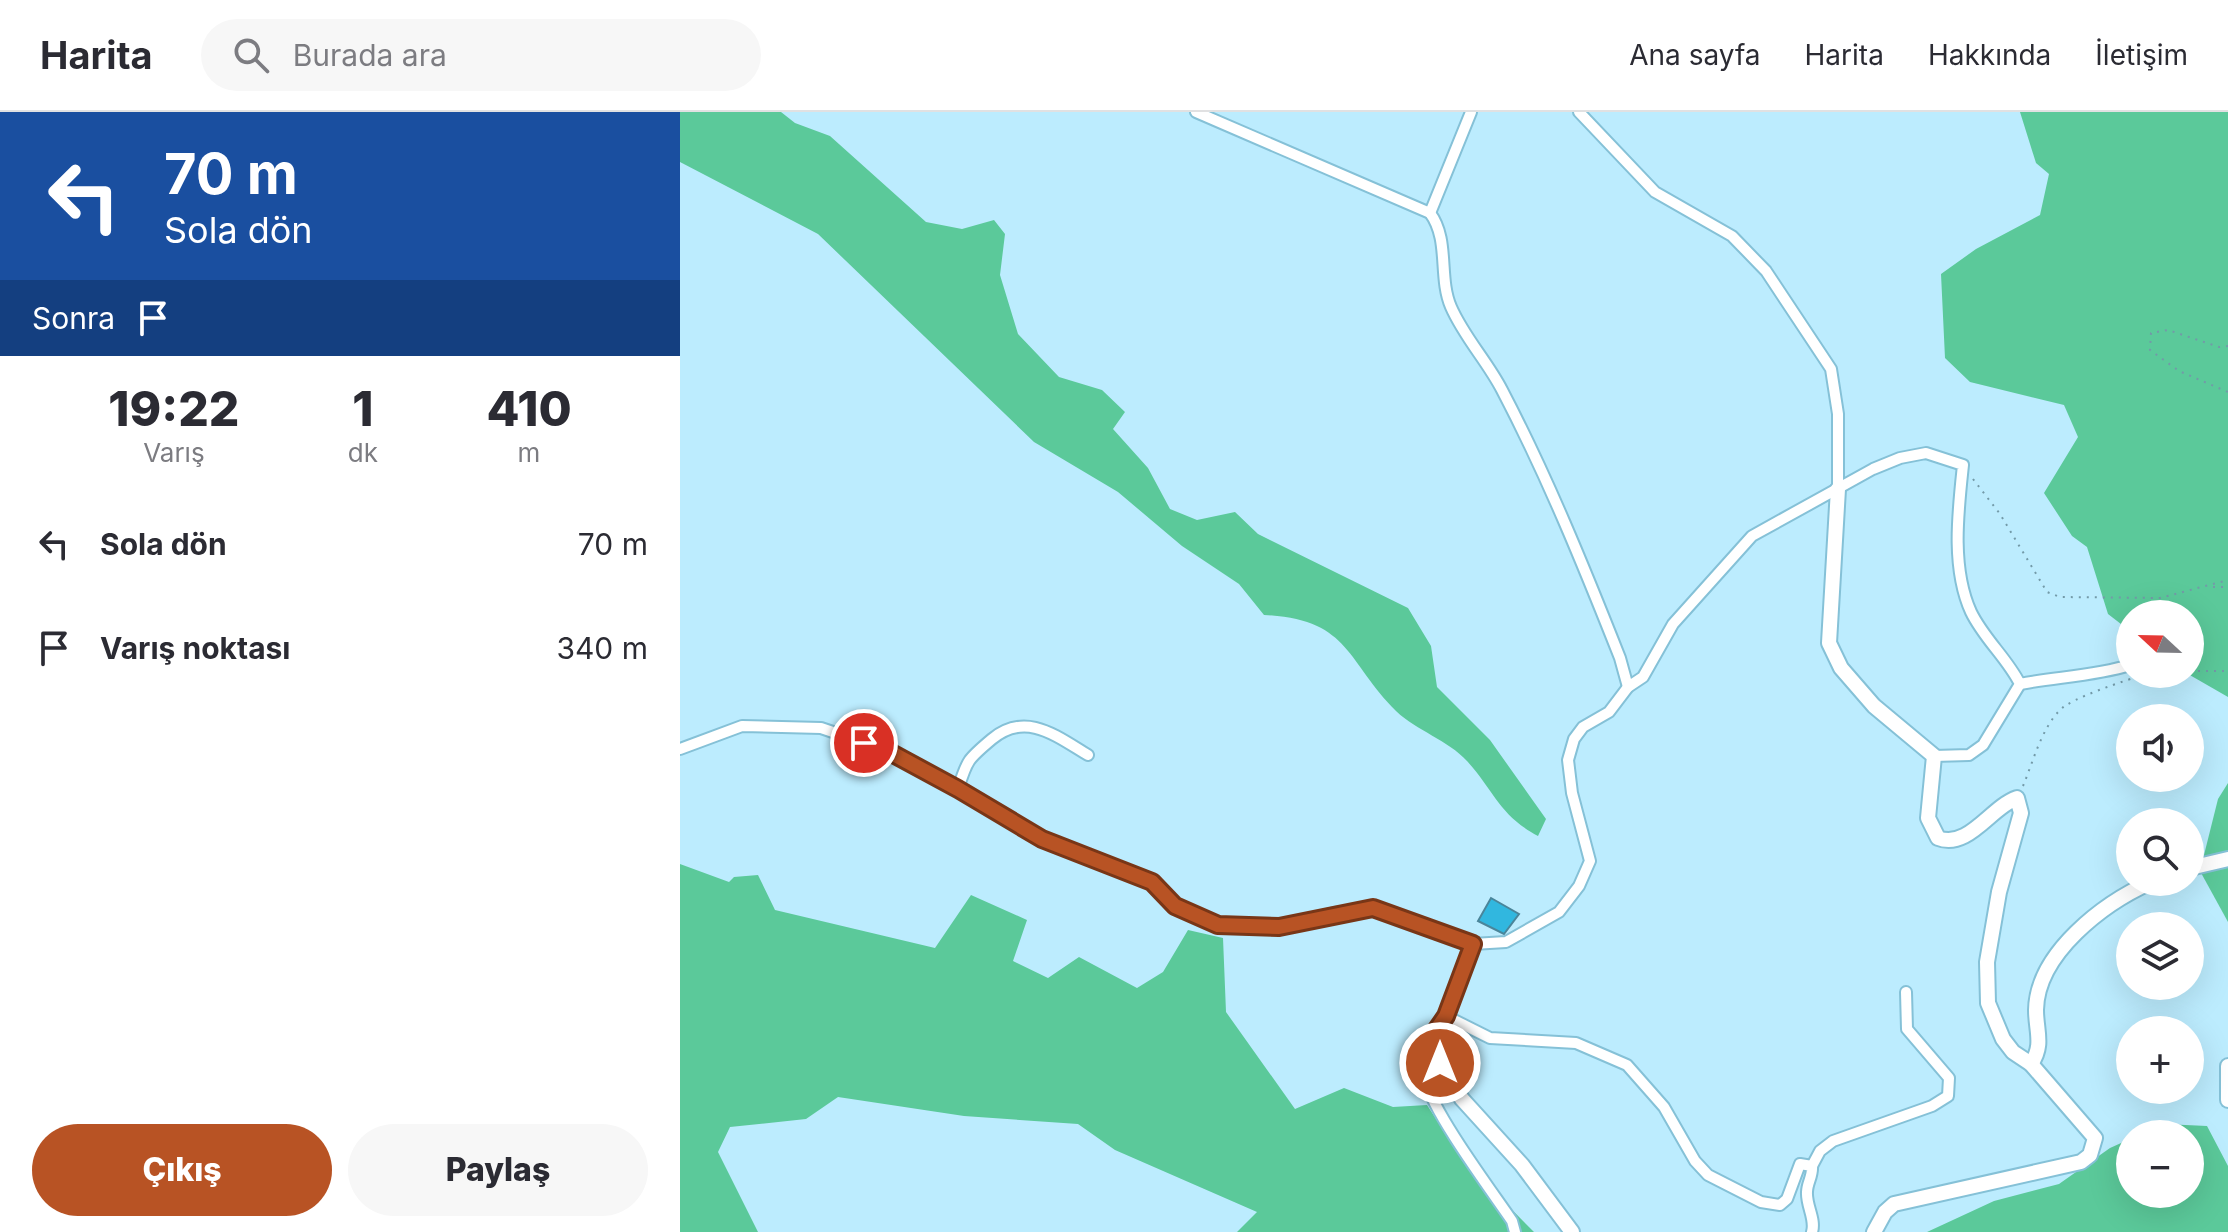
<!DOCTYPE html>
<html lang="tr">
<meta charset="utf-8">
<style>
:root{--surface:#fff;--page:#f7f7f7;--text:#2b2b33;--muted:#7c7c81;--line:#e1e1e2;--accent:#b85324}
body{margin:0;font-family:Inter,sans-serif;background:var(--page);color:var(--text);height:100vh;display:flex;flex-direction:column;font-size:30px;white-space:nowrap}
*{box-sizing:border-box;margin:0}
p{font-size:26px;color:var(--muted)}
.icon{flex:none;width:44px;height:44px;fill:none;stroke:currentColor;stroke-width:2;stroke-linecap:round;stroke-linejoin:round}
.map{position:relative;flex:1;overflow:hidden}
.details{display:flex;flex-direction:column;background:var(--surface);width:680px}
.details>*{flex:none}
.banner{background:#1a4fa0;color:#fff;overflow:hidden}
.needle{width:52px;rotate:292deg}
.tools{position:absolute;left:1436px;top:488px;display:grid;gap:16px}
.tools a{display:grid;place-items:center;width:88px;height:88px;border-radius:50%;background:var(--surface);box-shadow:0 8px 32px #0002;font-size:40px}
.pin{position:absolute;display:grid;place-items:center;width:68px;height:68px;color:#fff;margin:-34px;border:4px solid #fff;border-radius:50%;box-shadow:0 2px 8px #0007}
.me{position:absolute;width:88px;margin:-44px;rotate:0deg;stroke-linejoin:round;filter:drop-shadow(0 0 6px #0008)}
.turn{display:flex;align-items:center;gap:28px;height:168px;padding:0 32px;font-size:36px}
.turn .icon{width:104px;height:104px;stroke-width:2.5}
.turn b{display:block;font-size:56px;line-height:68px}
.then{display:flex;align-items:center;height:76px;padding:0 32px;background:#0003;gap:16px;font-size:30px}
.eta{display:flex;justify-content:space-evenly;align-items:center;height:136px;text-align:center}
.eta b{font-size:48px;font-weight:800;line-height:56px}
.cta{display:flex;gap:16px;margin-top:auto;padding:16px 32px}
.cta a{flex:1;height:92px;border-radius:48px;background:var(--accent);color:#fff;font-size:32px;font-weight:800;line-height:92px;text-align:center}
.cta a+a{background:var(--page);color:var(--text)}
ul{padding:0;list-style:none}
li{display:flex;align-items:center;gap:24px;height:104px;padding:0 32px}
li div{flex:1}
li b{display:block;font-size:30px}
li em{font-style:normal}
header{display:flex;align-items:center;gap:48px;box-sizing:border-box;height:112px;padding:0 40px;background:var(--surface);border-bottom:2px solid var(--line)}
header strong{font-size:38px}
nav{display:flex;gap:44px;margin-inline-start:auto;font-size:28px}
.search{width:560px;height:72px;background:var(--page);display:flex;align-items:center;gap:20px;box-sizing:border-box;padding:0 28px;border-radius:44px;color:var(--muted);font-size:30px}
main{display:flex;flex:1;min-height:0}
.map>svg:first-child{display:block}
.forest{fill:#5bc99a}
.building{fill:#31b7df;stroke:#4a859a;stroke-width:2}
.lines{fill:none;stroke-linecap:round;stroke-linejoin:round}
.street-casing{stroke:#85c1d7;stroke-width:14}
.secondary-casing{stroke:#85c1d7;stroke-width:18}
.path{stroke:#739aa8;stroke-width:2;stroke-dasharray:2 6;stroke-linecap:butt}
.street{stroke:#fff;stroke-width:10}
.secondary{stroke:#fff;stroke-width:14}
.route-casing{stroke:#783617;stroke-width:20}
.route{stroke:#b85324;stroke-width:14}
</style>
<header>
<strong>Harita</strong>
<div class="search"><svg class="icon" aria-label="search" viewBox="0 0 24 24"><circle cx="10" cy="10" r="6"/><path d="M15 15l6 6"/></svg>Burada ara</div>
<nav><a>Ana sayfa</a><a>Harita</a><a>Hakkında</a><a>İletişim</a></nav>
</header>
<main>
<section class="details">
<div class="banner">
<div class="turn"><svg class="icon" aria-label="left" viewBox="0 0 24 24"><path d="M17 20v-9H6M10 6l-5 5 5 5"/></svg><div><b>70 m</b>Sola dön</div></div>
<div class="then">Sonra<svg class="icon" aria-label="arrive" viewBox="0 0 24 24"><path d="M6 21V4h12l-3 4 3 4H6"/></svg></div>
</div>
<div class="eta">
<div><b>19:22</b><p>Varış</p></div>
<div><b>1</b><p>dk</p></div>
<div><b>410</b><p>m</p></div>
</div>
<ul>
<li><svg class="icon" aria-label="left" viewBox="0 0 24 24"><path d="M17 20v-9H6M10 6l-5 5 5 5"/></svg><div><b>Sola dön</b></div><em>70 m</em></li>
<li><svg class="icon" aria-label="arrive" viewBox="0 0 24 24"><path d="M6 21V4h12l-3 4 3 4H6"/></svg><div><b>Varış noktası</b></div><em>340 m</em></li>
</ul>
<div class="cta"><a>Çıkış</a><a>Paylaş</a></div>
</section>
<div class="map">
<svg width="1548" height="1120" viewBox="0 0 1548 1120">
<rect width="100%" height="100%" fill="#bcecfe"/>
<g class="forest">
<path d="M 0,0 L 101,0 L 115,11 L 150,24 L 246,110 L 282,117 L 314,108 L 325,122 L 320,163 L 338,222 L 379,265 L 422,278 L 445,300 L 433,317 L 468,356 L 490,397 L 517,408 L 555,400 L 578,422 L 728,496 L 751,534 L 757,575 L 810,628 L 866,707 L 858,724 C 819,703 815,680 787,649 C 768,628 737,619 716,599 C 666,549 670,507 584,503 L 559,472 L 502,434 L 438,380 L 354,330 L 138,122 L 0,50 Z"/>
<polygon points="1340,0 1548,0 1548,585 1508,562 1510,502 1450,502 1450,519 1428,502 1407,435 1392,424 1364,381 1398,325 1384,293 1290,270 1265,246 1261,162 1296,137 1360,103 1369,62 1356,51"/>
<polygon points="1548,671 1548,810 1520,759 1538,687"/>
<path d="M 0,752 L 49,770 L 54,765 L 78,763 L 95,798 L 255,836 L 291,783 L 347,808 L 333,849 L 368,866 L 399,845 L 457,876 L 483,860 L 508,818 L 543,826 L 546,900 L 615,997 L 664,976 L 713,995 L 747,993 C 777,1041 814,1080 854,1120 L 557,1120 L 577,1100 L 435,1038 L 398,1012 L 284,1004 L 158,985 L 126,1007 L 50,1015 L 38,1040 L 78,1120 L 0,1120 Z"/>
<polygon points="1484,1012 1527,1014 1548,1054 1548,1120 1247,1120 1314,1089 1379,1072 1430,1036 1450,1027 1450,1082 1510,1082 1510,1022 1462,1022"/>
</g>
<polygon class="building" points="811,786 839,802 824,822 798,809"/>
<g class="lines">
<g class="street-casing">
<g id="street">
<path d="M 516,0 L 750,101 C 770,128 758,165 771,195 C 784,225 807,249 822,278 C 867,364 904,455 940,546 L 948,575"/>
<polyline points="899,0 975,80 1052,124 1086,159 1151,257 1158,302 1158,377"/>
<polyline points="750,101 791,0"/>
<path d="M 1340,572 C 1376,565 1415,564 1450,553"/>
<path d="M 0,637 L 62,614 L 141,616 L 206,638 L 362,727 L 472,770 L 495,794 L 538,813 L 599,815 L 654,801 L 693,796 L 793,832 L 826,830 L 879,800 L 899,774 L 910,749 L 892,681 L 888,648 L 894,627 L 903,615 L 929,600 L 948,575 L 963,565 L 993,512 L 1072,424 L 1193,357 L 1220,346 L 1246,341 L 1283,353 C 1278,400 1271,456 1291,500 C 1304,527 1327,546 1340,572 L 1303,633 L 1289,643 L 1254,644"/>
<path d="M 278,677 C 287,648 288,647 312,627 C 346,599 376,624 408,643"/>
<path d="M 766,904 L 810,926 L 896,931 L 947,953 L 984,995 L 1015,1049 L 1028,1063 L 1081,1090 L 1100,1093 L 1107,1087 L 1120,1052 L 1132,1054 C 1133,1064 1127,1071 1127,1080 C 1126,1094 1136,1107 1132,1120"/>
<path d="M 757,917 C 749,934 744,952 747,971 C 752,999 813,1081 832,1109 L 835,1120"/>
<polyline points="1132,1054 1140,1039 1153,1029 1252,994 1268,984 1269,966 1227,917 1226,880"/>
</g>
</g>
<g class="secondary-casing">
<g id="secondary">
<path d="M 1158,377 L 1149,531 L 1161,556 L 1194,594 L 1254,644 L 1248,706 L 1258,726 C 1288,738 1311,695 1337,686 L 1341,701 L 1319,780 L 1307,850 L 1308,891 L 1323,927 L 1333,940 L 1351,952 L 1415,1026 L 1410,1043 L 1401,1050 L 1214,1092 L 1205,1100 L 1194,1120"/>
<polyline points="1510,756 1548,747"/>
<polyline points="793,832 766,904 757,917 760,951 782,987 842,1053 892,1120"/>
<path d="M 1351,952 C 1364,933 1356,919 1356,898 C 1357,841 1424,791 1471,770"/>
<polyline points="1548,954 1548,988"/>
</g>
</g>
<g class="path">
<polyline points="1548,234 1539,235 1488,218 1471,221 1470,238 1499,259 1548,280"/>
<polyline points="1293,367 1320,402 1367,480 1380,485 1480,486 1548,468"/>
<polyline points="1533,475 1548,475"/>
<polyline points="1510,559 1548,559"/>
<path d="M 1343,674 C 1353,650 1361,618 1379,599 C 1390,586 1447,568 1466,562"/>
</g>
<use href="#street" class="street"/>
<use href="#secondary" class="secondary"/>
</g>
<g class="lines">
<g class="route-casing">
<polyline id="route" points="184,631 206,638 278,677 362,727 472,770 495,794 538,813 599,815 693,796 793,832 766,904 757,917 760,951"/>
</g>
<use href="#route" class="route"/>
</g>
</svg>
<div class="tools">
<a><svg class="needle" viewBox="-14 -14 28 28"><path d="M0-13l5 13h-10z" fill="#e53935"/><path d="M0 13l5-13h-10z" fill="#7c7c81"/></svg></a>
<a><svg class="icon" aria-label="sound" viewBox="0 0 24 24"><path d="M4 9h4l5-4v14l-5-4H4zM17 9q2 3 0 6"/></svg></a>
<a><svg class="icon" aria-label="search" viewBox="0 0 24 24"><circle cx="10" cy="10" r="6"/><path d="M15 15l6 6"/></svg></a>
<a><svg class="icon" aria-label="layers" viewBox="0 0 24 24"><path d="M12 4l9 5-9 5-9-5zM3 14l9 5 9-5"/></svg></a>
<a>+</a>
<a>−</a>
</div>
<div class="pin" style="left:184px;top:631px;background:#d93025"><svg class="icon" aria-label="arrive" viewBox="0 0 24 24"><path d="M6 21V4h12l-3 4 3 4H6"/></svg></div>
<svg class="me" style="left:760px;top:951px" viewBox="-20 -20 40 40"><circle r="17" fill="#b85324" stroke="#fff" stroke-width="3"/><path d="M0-11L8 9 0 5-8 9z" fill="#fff"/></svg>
</div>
</main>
